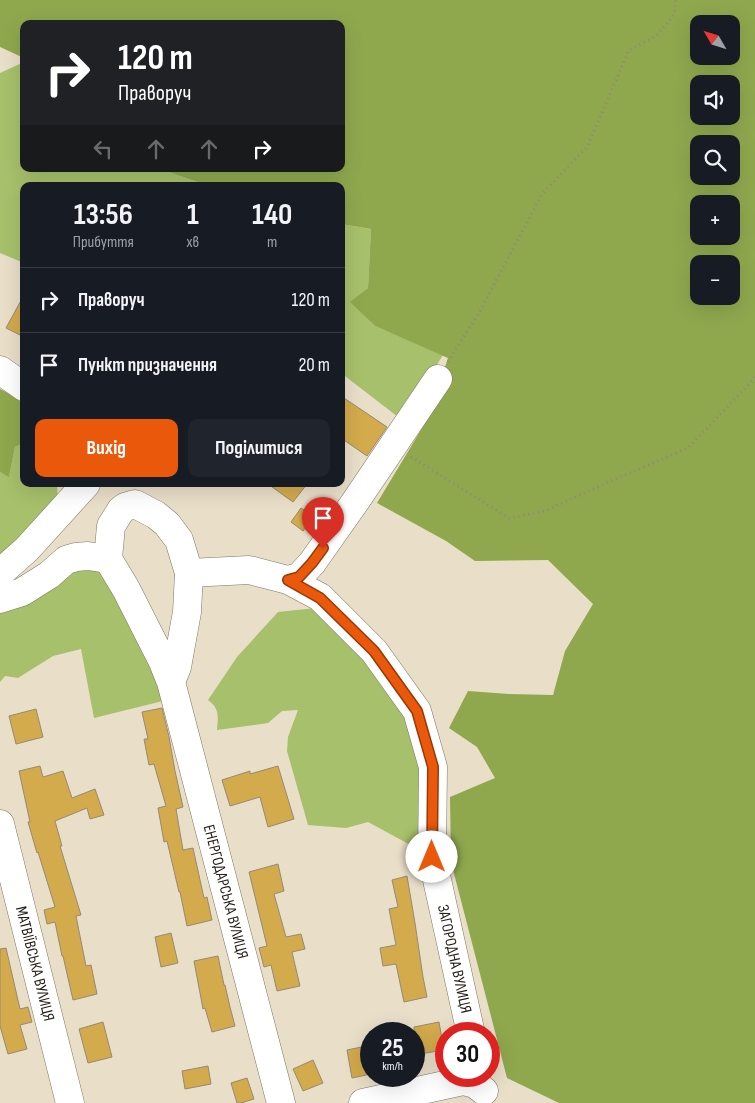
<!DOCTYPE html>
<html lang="uk">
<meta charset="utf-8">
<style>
:root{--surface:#171b24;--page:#20242c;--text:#f1f3f6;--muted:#9ea1a6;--line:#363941;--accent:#ea580c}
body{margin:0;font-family:"Sofia Sans Condensed",sans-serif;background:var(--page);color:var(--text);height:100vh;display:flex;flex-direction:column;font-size:19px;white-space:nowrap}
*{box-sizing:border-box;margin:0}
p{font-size:16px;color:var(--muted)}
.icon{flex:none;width:28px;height:28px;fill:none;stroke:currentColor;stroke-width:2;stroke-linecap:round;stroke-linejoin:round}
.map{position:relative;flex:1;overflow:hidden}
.side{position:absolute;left:20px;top:182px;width:325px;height:305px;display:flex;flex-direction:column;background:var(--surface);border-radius:10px;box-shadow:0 5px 20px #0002}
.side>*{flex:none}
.banner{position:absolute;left:20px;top:20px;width:325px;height:152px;border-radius:10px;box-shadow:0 5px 20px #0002;background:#202124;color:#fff;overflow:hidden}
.needle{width:32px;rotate:309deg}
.fabs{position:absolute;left:690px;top:15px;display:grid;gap:10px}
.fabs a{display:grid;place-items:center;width:50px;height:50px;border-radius:10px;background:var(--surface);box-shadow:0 5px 20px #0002;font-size:25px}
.speed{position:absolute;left:360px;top:1022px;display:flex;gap:10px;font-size:25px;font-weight:700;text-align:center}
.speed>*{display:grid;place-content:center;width:65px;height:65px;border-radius:50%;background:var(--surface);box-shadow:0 5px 20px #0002;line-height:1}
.speed small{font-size:12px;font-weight:400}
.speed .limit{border:8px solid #d22;background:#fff;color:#111}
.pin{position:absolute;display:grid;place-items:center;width:42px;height:42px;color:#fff;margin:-51px -21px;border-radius:50% 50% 50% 0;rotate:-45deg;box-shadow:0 0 5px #0007}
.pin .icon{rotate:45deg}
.me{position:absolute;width:55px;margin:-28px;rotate:0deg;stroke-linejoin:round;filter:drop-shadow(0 0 4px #0008)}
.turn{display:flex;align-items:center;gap:18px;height:105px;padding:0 15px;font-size:22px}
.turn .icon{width:65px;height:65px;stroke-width:2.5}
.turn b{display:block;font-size:35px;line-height:42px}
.lanes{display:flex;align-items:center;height:48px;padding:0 15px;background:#0003;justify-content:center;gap:25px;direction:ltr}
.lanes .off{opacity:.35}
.eta{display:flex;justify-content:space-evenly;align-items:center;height:85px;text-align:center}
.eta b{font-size:30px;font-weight:700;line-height:35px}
.primary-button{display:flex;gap:10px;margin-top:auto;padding:10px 15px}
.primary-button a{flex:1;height:58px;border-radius:10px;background:var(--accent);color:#fff;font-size:20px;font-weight:700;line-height:58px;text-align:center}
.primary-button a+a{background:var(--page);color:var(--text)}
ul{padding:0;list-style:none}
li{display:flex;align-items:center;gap:15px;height:65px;padding:0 15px;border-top:1px solid var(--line)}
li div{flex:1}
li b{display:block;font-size:19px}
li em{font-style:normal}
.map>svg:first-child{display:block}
.green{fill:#a7c06b}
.forest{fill:#8fa84e;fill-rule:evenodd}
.building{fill:#d3aa4c;stroke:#948a76}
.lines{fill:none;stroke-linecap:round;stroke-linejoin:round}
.minor-casing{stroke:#7f7561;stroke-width:29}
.path{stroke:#908878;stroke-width:3;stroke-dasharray:1 4;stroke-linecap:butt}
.minor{stroke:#fff;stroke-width:28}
.route-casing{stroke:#983908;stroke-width:12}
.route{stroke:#ea580c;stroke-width:9}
.labels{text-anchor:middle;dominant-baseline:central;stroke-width:4;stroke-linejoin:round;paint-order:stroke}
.street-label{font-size:16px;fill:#242018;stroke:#f6ecd5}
</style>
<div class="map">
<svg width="755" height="1103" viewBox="0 0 755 1103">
<rect width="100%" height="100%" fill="#e9dec8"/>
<g class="green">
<polygon points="24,62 24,169 160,169 209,186 24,186 24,263 0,253 0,73"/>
<polygon points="341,224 371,229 368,288 351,302 375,326 443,355 402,420 341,373"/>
<polygon points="24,443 24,484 57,484 58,503 0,561 0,472 9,476 15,447"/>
<polygon points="68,568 95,568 112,578 171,699 94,718 81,649 53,656 18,678 5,676 0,682 0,613"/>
<path d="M 325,607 L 414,713 L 429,855 L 368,822 L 346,828 L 308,825 L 287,751 L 288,737 L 298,710 L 282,711 L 268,723 L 217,730 C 218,716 220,709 208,700 L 237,657 L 278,612 Z"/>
</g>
<g class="forest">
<path d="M 0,0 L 755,0 L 755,1103 L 559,1103 L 507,1078 L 451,862 L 450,797 L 495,778 L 477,747 L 449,728 L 468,691 L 509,694 L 553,695 L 565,651 L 593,604 L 548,560 L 475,561 L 446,541 L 377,503 L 427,420 L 448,358 L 375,326 L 350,302 L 368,288 L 371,229 L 341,224 L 341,186 L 209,186 L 160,169 L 341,169 L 341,24 L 24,24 L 24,58 L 0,47 ZM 699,24 L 731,24 L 731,56 L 699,56 ZM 699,84 L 731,84 L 731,116 L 699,116 ZM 699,144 L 731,144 L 731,176 L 699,176 ZM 699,204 L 731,204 L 731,236 L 699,236 ZM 699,264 L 731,264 L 731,296 L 699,296 Z"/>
<polygon points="0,389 24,401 24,443 15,447 9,477 0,472"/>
</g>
<g class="building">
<polygon points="24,295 24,337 6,328"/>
<polygon points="341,396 387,427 367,456 341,438"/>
<polygon points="268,484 307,484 293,502"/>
<polygon points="301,508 314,517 303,531 291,522"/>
<polygon points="162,708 169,737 175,771 183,807 176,809 183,850 193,848 204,898 207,897 212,920 187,926 180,892 179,892 167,841 164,842 158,808 166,806 154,764 149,765 144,739 148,739 142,712"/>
<polygon points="36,709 43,737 16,744 9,716"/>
<polygon points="40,766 43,777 63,771 72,798 95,789 104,815 90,819 87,808 55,821 62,846 60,846 81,915 76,916 86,966 91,965 97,994 73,1000 63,956 62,956 55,922 47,924 44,910 55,907 38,852 37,853 28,822 30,822 19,771"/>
<polygon points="278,766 294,819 268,827 260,797 230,806 222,780 250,771 250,774"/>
<polygon points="278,864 284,891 274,894 286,937 301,934 305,949 292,952 300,986 277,991 271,965 264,967 259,948 267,946 249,872"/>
<polygon points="407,876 415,923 423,977 427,997 404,1002 396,964 383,966 380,948 396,945 389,909 398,907 392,880"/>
<polygon points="171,933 178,963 161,967 155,937"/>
<polygon points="6,948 20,1009 28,1007 32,1022 20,1025 27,1049 8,1054 0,1026 0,949"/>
<polygon points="218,956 224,985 225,985 230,1007 235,1026 212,1032 205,1008 203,1009 194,961"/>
<polygon points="103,1022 112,1057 88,1063 79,1029"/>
<polygon points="439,1022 444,1050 414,1055 414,1027"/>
<polygon points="371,1045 371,1074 352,1078 347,1050"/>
<polygon points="313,1060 323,1083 303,1091 293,1069"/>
<polygon points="208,1066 211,1084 185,1089 182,1071"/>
<polygon points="247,1078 254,1099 241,1103 237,1103 231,1083"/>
</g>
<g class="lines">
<g class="minor-casing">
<g id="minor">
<polyline points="0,370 24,387"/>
<polyline points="0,573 27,549 86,484"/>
<polyline points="189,573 249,570 288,580 299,577 312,563 355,502 438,379"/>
<path id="s1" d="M 288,580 L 320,597 L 374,651 L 417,711 L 433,767 L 432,857 L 471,1034"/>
<polyline points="0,599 22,592 49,575 66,560 76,557 88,556 108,559"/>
<path id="s2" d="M 171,682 L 177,667 L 187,612 L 189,573 L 179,540 L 167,524 L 156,515 L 135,504 L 125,507 L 121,510 L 111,526 L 108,559 L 126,589 L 163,662 L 171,682 L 281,1103"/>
<path id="s3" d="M 0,824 L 70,1103"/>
<polyline points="363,1103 463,1081 475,1084 484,1091"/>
</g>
</g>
<g class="path">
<polyline points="448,362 480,311 542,194 587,147 629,50 656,36 674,15 676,0"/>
<polyline points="411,457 509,518 545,511 613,480 688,448 752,381 755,376"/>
</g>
<use href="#minor" class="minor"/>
</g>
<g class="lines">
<g class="route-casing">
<polyline id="route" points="323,548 312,563 299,577 288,580 320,598 374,651 417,711 433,767 432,857"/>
</g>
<use href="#route" class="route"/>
</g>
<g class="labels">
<g class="street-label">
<text stroke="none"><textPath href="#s2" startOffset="626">ЕНЕРГОДАРСЬКА ВУЛИЦЯ</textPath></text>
<text stroke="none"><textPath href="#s1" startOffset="439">ЗАГОРОДНА ВУЛИЦЯ</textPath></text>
<text stroke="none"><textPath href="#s3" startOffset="144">МАТВІЇВСЬКА ВУЛИЦЯ</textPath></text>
</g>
</g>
</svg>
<div class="fabs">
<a><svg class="needle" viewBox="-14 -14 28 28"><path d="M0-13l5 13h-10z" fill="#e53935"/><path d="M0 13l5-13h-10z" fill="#9ea1a6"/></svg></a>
<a><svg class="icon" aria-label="sound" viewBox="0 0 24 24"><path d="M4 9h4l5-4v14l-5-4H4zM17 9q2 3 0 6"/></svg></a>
<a><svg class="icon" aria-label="search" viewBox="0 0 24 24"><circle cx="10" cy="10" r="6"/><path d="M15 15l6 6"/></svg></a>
<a>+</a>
<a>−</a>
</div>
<div class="speed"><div>25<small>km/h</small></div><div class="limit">30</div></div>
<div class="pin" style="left:323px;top:548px;background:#d93025"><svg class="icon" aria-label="arrive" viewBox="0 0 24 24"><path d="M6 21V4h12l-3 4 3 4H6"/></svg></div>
<svg class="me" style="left:432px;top:857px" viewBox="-20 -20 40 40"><circle r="19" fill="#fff"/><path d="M0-13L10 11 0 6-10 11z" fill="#ea580c"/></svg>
<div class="banner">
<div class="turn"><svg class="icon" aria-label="right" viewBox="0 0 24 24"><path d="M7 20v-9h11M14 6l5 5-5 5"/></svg><div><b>120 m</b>Праворуч</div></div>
<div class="lanes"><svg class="icon off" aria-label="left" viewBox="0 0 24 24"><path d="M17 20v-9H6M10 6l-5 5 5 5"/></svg><svg class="icon off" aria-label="ahead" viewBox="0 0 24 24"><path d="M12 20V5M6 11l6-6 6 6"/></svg><svg class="icon off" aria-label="ahead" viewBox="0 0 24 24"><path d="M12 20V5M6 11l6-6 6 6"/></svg><svg class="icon" aria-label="right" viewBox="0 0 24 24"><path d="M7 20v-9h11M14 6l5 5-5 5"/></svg></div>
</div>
<section class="side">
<div class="eta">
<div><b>13:56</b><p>Прибуття</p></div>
<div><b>1</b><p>хв</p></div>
<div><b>140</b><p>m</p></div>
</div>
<ul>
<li><svg class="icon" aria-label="right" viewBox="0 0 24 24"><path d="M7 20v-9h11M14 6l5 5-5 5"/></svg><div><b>Праворуч</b></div><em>120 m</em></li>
<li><svg class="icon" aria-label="arrive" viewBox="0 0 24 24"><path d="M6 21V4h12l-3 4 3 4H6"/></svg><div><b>Пункт призначення</b></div><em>20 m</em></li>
</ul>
<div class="primary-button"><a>Вихід</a><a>Поділитися</a></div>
</section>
</div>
